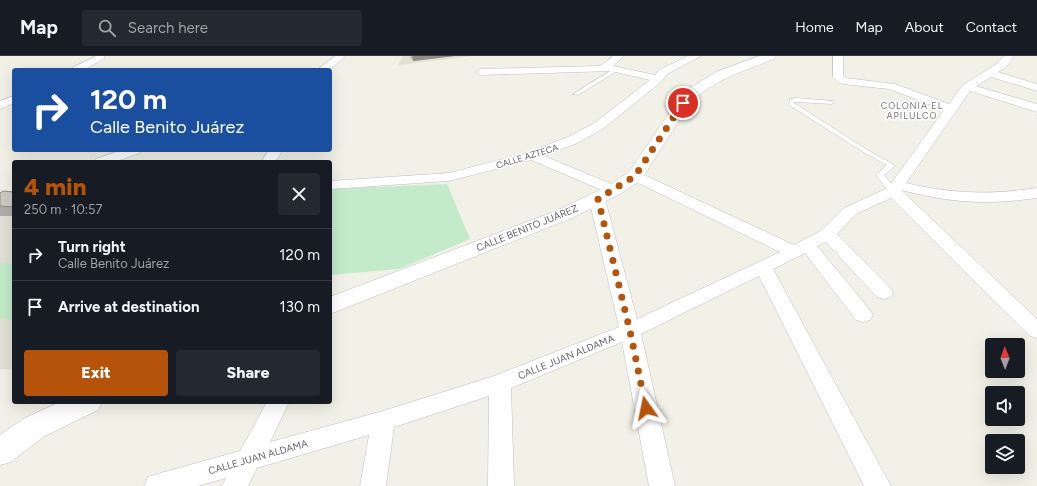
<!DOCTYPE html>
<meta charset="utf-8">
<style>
:root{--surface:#171b24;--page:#242831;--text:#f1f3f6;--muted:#9ea1a6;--line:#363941;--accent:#b45309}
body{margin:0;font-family:Figtree,sans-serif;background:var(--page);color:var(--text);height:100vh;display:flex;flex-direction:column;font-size:15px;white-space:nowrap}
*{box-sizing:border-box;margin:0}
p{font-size:13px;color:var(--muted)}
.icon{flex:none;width:22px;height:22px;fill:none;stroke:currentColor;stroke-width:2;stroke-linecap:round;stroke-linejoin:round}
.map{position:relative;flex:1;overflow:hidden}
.details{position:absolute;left:12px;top:104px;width:320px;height:244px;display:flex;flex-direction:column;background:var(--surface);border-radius:4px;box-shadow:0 4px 16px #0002}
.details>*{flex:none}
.banner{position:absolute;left:12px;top:12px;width:320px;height:84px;border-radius:4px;box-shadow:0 4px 16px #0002;background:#1a4fa0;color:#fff;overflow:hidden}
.needle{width:26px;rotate:359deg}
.tools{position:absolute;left:985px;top:282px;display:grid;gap:8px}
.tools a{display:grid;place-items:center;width:40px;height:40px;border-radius:4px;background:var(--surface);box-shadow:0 4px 16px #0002;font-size:20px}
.pin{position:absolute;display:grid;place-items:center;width:34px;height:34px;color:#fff;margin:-17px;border:2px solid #fff;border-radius:50%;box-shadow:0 1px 4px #0007}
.me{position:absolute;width:44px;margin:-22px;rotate:348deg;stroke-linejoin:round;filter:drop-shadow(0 0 3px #0008)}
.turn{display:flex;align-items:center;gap:14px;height:84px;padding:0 12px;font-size:18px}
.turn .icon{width:52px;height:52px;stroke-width:2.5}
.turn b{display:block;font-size:28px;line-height:34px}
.round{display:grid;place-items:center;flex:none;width:42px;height:42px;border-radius:4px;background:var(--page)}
.headline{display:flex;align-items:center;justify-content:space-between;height:68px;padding:0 12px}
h1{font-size:24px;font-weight:800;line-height:30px;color:var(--accent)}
.primary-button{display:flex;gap:8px;margin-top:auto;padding:8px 12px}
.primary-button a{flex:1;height:46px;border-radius:4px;background:var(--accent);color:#fff;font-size:16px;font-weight:800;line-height:46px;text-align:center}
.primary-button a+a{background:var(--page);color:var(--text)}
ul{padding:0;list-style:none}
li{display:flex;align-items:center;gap:12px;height:52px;padding:0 12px;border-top:1px solid var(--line)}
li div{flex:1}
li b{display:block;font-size:15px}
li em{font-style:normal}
header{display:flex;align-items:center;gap:24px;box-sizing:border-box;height:56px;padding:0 20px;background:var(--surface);border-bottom:1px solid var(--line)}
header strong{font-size:19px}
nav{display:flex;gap:22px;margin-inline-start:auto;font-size:14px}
.search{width:280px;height:36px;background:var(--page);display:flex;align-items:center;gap:10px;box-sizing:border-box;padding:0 14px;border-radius:4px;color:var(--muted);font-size:15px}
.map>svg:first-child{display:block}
.education{fill:#e1e0d5}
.green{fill:#c3eac9}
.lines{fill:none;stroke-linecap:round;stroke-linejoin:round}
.lane-casing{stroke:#bbbec3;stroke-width:1}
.street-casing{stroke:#bbbec3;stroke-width:1}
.secondary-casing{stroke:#bcbec5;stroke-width:1}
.lane{fill:#fff;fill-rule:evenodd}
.street{fill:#fff;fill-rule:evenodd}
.secondary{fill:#fff;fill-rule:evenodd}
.wall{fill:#afafa9}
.shaded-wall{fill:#8f8e89}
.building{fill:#cccbc4;stroke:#8f8e89}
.route{stroke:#b45309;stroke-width:7;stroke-dasharray:0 12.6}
.labels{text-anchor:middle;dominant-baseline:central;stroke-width:3;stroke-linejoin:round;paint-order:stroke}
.far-neighbourhood-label{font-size:9px;letter-spacing:1px;fill:#6f737a;stroke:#fff}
.far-street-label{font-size:9px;fill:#5e6168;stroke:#fff}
.street-label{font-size:10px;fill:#5e6168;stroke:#fff}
</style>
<header>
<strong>Map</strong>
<div class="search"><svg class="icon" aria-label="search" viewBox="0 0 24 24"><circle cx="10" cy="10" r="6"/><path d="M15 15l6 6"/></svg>Search here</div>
<nav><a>Home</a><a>Map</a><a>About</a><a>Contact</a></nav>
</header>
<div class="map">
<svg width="1037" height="430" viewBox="0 0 1037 430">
<rect width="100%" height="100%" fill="#f1f1e7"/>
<g class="education">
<polygon points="403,0 472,0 398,9"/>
<polygon points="14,140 14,314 0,313 0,145"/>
</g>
<g class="green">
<polygon points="447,128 470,183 399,213 330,219 330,133"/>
<polygon points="0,207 14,208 14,264 0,262"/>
</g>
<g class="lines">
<g class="lane-casing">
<g id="lane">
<polygon points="615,12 618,14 617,15 578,39 573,38"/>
<polygon points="797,42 834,45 835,46 832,48 797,46 794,46 794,47 869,95 891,107 895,110 884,119 897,135 896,137 890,137 876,119 887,109 865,97 789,49 790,43"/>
</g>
</g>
<g class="street-casing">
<g id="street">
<polygon points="96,0 104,0 105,2 84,14 71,14 72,12"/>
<polygon points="335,0 346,0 329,14 317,14"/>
<polygon points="613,0 624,0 613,10 655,19 659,14 688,0 701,0 667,18 662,25 604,72 580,86 544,100 619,131 621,134 619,137 614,138 609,137 531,104 449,125 330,133 330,125 449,117 527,97 570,80 596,66 650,24 611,15 481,19 476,16 481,13 601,10"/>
<path d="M 833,0 L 843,0 L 843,20 L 846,22 L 895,28 L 949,48 L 963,29 L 998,7 L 1004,0 L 1014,0 L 1006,11 L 998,16 L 1037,28 L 1037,35 L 991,21 L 976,30 L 1037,48 L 1037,56 L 970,35 L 906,127 C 954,138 989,139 1037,132 L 1037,142 C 985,149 952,147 901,134 L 1037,263 L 1037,282 L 1030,280 L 891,142 L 856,158 L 837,178 L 891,233 L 893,237 L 891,241 L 884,243 L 877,241 L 826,186 L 817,190 L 870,254 L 873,259 L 870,264 L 863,266 L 856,264 L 805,197 L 773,213 L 891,430 L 864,430 L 759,220 L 641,278 L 675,430 L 649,430 L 622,286 L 511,332 L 514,430 L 488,430 L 489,340 L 394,371 L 386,430 L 360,430 L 369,379 L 257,412 L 248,430 L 222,430 L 226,422 L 198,430 L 144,430 L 148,421 L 157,418 L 240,395 L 267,346 L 289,346 L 270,386 L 383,355 L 494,320 L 619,271 L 589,143 L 592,140 L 597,138 L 602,140 L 605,143 L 637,263 L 780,196 L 630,123 L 628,120 L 630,117 L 635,116 L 640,117 L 794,189 L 822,174 L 844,152 L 888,132 L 944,54 L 889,33 L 843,28 L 839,27 L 833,21 Z"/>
<polygon points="14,40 14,47 0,53 0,45"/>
<polygon points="122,94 142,94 140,97 114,106 94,106 96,103"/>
<polygon points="269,94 283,94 275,106 261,106"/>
</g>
</g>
<g class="secondary-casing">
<g id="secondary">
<path d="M 759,0 L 776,0 L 774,3 C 744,15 711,24 689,49 L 641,124 L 620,138 L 572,162 L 330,258 L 330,241 L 558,154 L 608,130 L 629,116 L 678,44 L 688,33 L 716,16 Z"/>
<polygon points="60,346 102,346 98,354 43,381 11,406 0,409 0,379 23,363"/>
</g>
</g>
<use href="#lane" class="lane"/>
<use href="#street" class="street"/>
<use href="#secondary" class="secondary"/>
</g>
<g class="wall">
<polygon points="410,0 455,0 413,5"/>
<polygon points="14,136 14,160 0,160 0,137"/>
</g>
<polygon class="shaded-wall" points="413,0 455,0 413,5"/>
<polygon class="building" points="3,135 14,136 14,151 0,150 0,137"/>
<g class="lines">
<polyline class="route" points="646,352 630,275 598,143 635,120 683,47"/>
</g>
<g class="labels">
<g class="far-neighbourhood-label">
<text x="912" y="49">COLONIA EL<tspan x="912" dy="10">APILULCO</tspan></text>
</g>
<g class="far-street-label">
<text transform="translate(527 100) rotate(-17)">CALLE AZTECA</text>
</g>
<g class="street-label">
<text transform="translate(527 172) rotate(-22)">CALLE BENITO JUÁREZ</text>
<text transform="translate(566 301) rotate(-22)">CALLE JUAN ALDAMA</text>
<text transform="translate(258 401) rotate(-16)">CALLE JUAN ALDAMA</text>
</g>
</g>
</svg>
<div class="tools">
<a><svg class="needle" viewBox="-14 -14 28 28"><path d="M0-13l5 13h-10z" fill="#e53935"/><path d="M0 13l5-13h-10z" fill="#9ea1a6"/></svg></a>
<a><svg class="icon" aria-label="sound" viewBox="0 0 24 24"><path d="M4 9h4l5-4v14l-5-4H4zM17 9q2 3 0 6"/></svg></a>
<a><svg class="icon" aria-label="layers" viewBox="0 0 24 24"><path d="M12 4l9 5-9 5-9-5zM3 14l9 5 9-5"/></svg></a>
</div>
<div class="pin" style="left:683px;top:47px;background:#d93025"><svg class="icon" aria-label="arrive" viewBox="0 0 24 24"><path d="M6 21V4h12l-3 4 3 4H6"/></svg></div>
<svg class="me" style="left:646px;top:352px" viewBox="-20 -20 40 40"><path d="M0-17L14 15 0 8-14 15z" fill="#b45309" stroke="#fff" stroke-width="4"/></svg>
<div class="banner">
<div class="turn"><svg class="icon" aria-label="right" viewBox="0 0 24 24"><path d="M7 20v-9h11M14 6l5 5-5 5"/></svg><div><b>120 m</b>Calle Benito Juárez</div></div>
</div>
<section class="details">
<div class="headline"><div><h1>4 min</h1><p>250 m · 10:57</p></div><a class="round"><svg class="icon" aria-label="close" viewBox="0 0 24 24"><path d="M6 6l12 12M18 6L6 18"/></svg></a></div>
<ul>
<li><svg class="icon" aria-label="right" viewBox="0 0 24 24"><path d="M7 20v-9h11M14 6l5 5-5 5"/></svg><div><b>Turn right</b><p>Calle Benito Juárez</p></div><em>120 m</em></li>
<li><svg class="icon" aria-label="arrive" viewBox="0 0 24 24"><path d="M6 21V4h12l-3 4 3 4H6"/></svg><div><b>Arrive at destination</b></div><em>130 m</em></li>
</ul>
<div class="primary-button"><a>Exit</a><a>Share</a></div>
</section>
</div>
